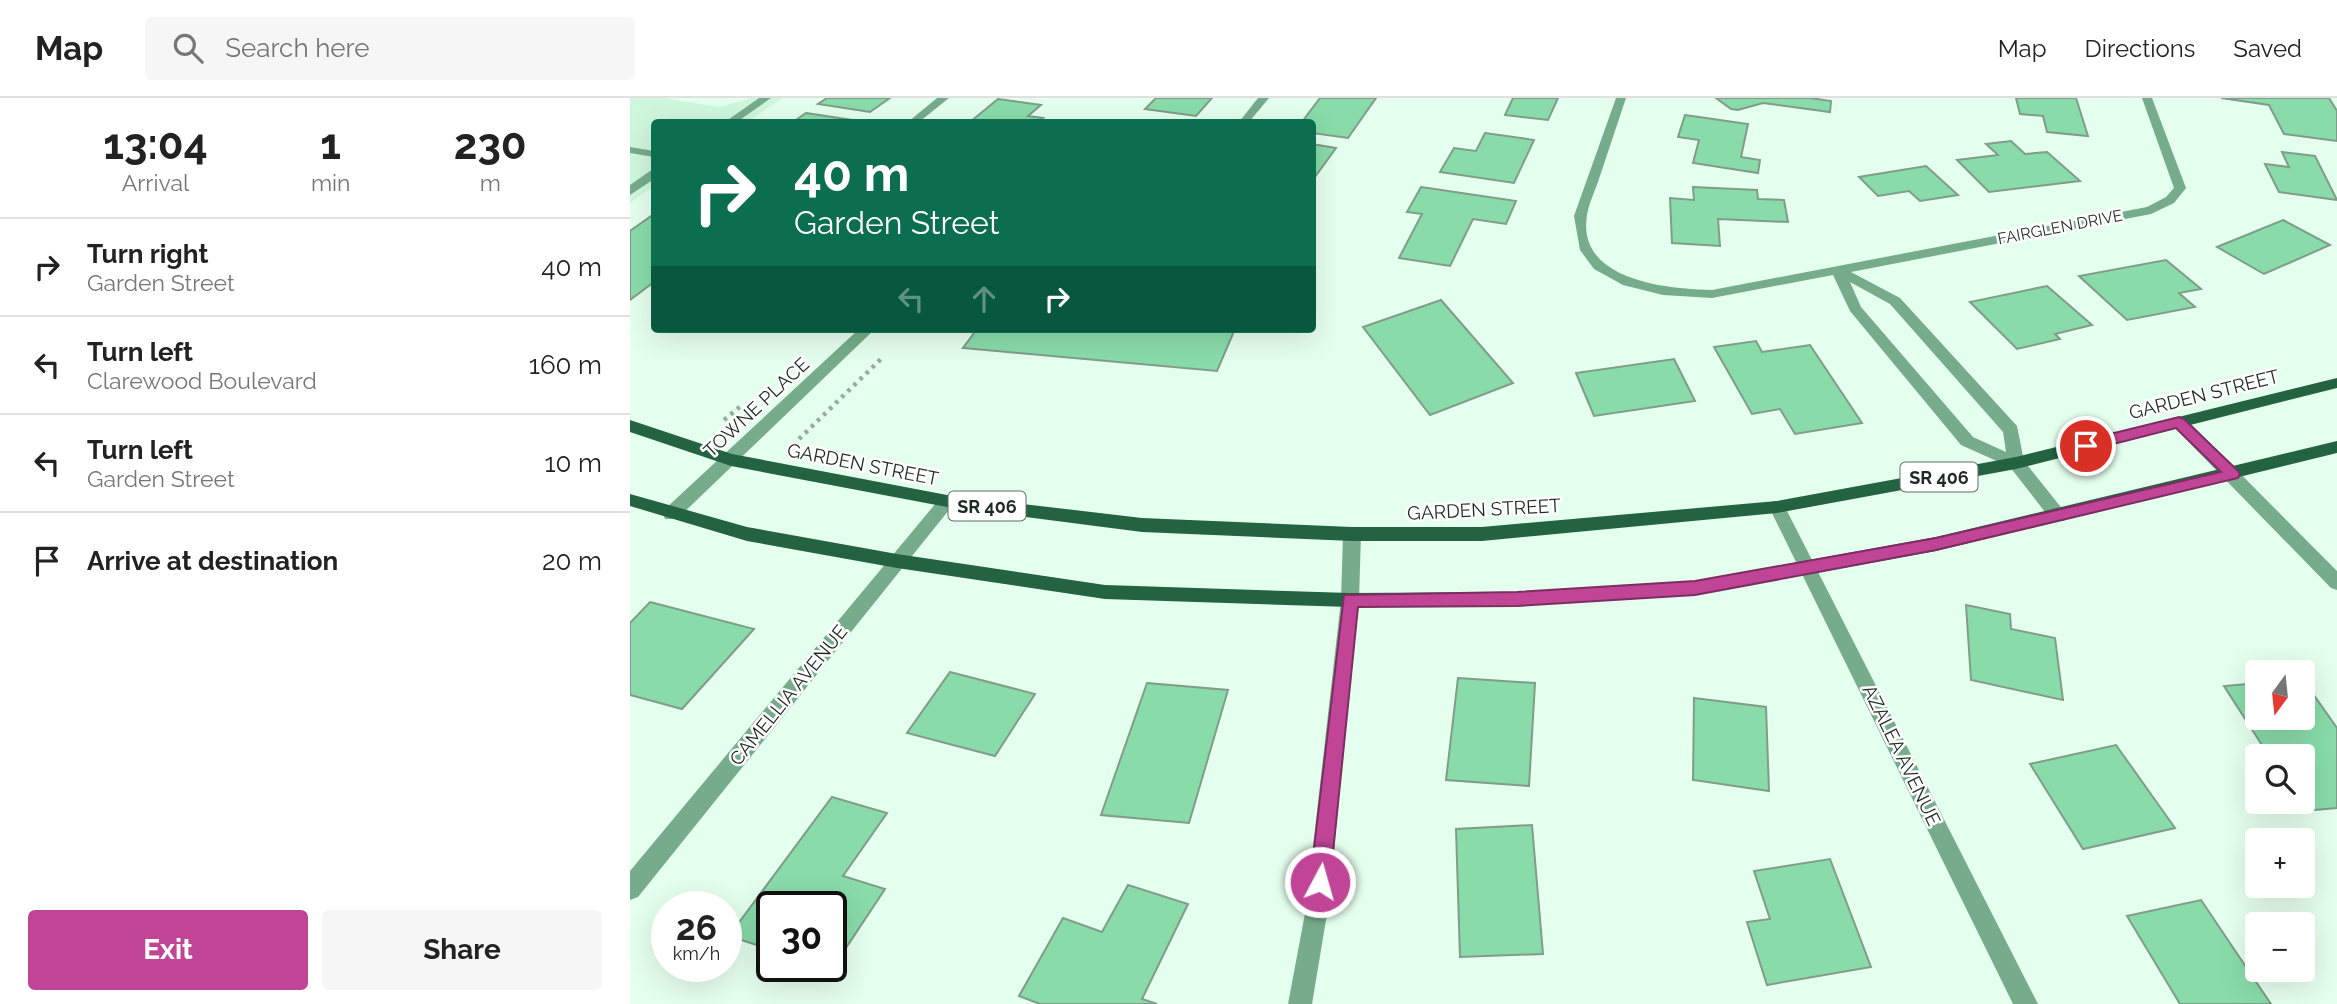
<!DOCTYPE html>
<meta charset="utf-8">
<style>
:root{--surface:#fff;--page:#f6f6f6;--text:#222;--muted:#767676;--line:#e0e0e0;--accent:#c04597}
body{margin:0;font-family:Raleway,sans-serif;background:var(--page);color:var(--text);height:100vh;display:flex;flex-direction:column;font-size:26px;white-space:nowrap}
*{box-sizing:border-box;margin:0}
p{font-size:23px;color:var(--muted)}
.icon{flex:none;width:38px;height:38px;fill:none;stroke:currentColor;stroke-width:2;stroke-linecap:round;stroke-linejoin:round}
.map{position:relative;flex:1;overflow:hidden}
.side{display:flex;flex-direction:column;background:var(--surface);width:630px}
.side>*{flex:none}
.guide{position:absolute;left:21px;top:21px;width:665px;height:214px;border-radius:7px;box-shadow:0 7px 28px #0002;background:#0b6e4f;color:#fff;overflow:hidden}
.needle{width:46px;rotate:195deg}
.tools{position:absolute;left:1615px;top:562px;display:grid;gap:14px}
.tools a{display:grid;place-items:center;width:70px;height:70px;border-radius:7px;background:var(--surface);box-shadow:0 7px 28px #0002;font-size:35px}
.speed{position:absolute;left:21px;top:793px;display:flex;gap:14px;font-size:35px;font-weight:700;text-align:center}
.speed>*{display:grid;place-content:center;width:91px;height:91px;border-radius:50%;background:var(--surface);box-shadow:0 7px 28px #0002;line-height:1}
.speed small{font-size:18px;font-weight:400}
.speed .limit{border:4px solid #111;border-radius:10px;background:#fff;color:#111}
.pin{position:absolute;display:grid;place-items:center;width:60px;height:60px;color:#fff;margin:-30px;border:4px solid #fff;border-radius:50%;box-shadow:0 2px 7px #0007}
.me{position:absolute;width:77px;margin:-38px;rotate:6deg;stroke-linejoin:round;filter:drop-shadow(0 0 5px #0008)}
.turn{display:flex;align-items:center;gap:24px;height:147px;padding:0 28px;font-size:32px}
.turn .icon{width:91px;height:91px;stroke-width:2.5}
.turn b{display:block;font-size:49px;line-height:60px}
.lanes{display:flex;align-items:center;height:66px;padding:0 28px;background:#0003;justify-content:center;gap:35px;direction:ltr}
.lanes .off{opacity:.35}
.eta{display:flex;justify-content:space-evenly;align-items:center;height:119px;text-align:center}
.eta b{font-size:42px;font-weight:700;line-height:49px}
.button{display:flex;gap:14px;margin-top:auto;padding:14px 28px}
.button a{flex:1;height:80px;border-radius:7px;background:var(--accent);color:#fff;font-size:28px;font-weight:700;line-height:80px;text-align:center}
.button a+a{background:var(--page);color:var(--text)}
ul{padding:0;list-style:none}
li{display:flex;align-items:center;gap:21px;height:98px;padding:0 28px;border-top:2px solid var(--line)}
li div{flex:1}
li b{display:block;font-size:26px}
li em{font-style:normal}
header{display:flex;align-items:center;gap:42px;box-sizing:border-box;height:98px;padding:0 35px;background:var(--surface);border-bottom:2px solid var(--line)}
header strong{font-size:33px}
nav{display:flex;gap:38px;margin-inline-start:auto;font-size:24px}
.search{width:490px;height:63px;background:var(--page);display:flex;align-items:center;gap:18px;box-sizing:border-box;padding:0 24px;border-radius:7px;color:var(--muted);font-size:26px}
main{display:flex;flex:1;min-height:0}
.map>svg:first-child{display:block}
.built{fill:#cff7dd}
.building{fill:#89dcaa;stroke:#7f9d89;stroke-width:2}
.lines{fill:none;stroke-linecap:round;stroke-linejoin:round}
.path{stroke:#97ab9e;stroke-width:4.5;stroke-dasharray:3.5 5;stroke-linecap:butt}
.lane{fill:#76ac8b;fill-rule:evenodd}
.street{fill:#76ac8b;fill-rule:evenodd}
.primary{fill:#246341;fill-rule:evenodd}
.route{fill:#c04597;stroke:#7d2d62;stroke-width:2}
.labels{text-anchor:middle;dominant-baseline:central;stroke-width:5;stroke-linejoin:round;paint-order:stroke}
.far-street-label{font-size:16px;fill:#1e2a23;stroke:#fff}
.shield{fill:#fff;stroke:#626a65;stroke-width:2}
.shield-label{font-size:18px;font-weight:bold;fill:#1e2a23}
.street-label{font-size:19px;fill:#1e2a23;stroke:#fff}
</style>
<header>
<strong>Map</strong>
<div class="search"><svg class="icon" aria-label="search" viewBox="0 0 24 24"><circle cx="10" cy="10" r="6"/><path d="M15 15l6 6"/></svg>Search here</div>
<nav><a>Map</a><a>Directions</a><a>Saved</a></nav>
</header>
<main>
<section class="side">
<div class="eta">
<div><b>13:04</b><p>Arrival</p></div>
<div><b>1</b><p>min</p></div>
<div><b>230</b><p>m</p></div>
</div>
<ul>
<li><svg class="icon" aria-label="right" viewBox="0 0 24 24"><path d="M7 20v-9h11M14 6l5 5-5 5"/></svg><div><b>Turn right</b><p>Garden Street</p></div><em>40 m</em></li>
<li><svg class="icon" aria-label="left" viewBox="0 0 24 24"><path d="M17 20v-9H6M10 6l-5 5 5 5"/></svg><div><b>Turn left</b><p>Clarewood Boulevard</p></div><em>160 m</em></li>
<li><svg class="icon" aria-label="left" viewBox="0 0 24 24"><path d="M17 20v-9H6M10 6l-5 5 5 5"/></svg><div><b>Turn left</b><p>Garden Street</p></div><em>10 m</em></li>
<li><svg class="icon" aria-label="arrive" viewBox="0 0 24 24"><path d="M6 21V4h12l-3 4 3 4H6"/></svg><div><b>Arrive at destination</b></div><em>20 m</em></li>
</ul>
<div class="button"><a>Exit</a><a>Share</a></div>
</section>
<div class="map">
<svg width="1707" height="906" viewBox="0 0 1707 906">
<rect width="100%" height="100%" fill="#e5ffee"/>
<polygon class="built" points="0,0 34,0 89,9 122,0 153,0 117,24 24,24 24,88 0,105"/>
<g class="building">
<polygon points="197,0 260,0 240,14 188,6"/>
<polygon points="526,0 582,0 566,18 515,11"/>
<polygon points="690,0 746,0 718,40 682,35 682,24 672,24"/>
<polygon points="883,0 928,0 918,22 875,17"/>
<polygon points="1086,0 1180,0 1201,3 1200,14 1133,5 1108,12 1101,11"/>
<polygon points="1386,0 1446,0 1458,38 1417,34 1413,18 1390,16"/>
<polygon points="1591,0 1699,0 1707,13 1707,43 1654,36 1639,7"/>
<polygon points="368,1 411,7 398,18 413,20 408,24 340,24"/>
<polygon points="176,15 229,23 163,24"/>
<polygon points="1055,17 1118,26 1111,59 1130,62 1128,75 1063,65 1069,42 1048,39"/>
<polygon points="855,35 904,42 884,85 810,74 824,50 846,53"/>
<polygon points="1381,43 1395,56 1417,54 1450,83 1359,94 1327,62 1368,57 1356,46"/>
<polygon points="682,46 706,50 682,83"/>
<polygon points="1652,54 1685,58 1707,102 1649,94 1635,66 1659,69"/>
<polygon points="1296,68 1328,97 1290,103 1279,93 1248,98 1229,79"/>
<polygon points="791,89 886,103 876,126 843,121 820,168 769,160 792,116 777,114"/>
<polygon points="1063,89 1127,92 1128,101 1154,102 1158,124 1088,121 1090,148 1042,145 1040,100 1064,102"/>
<polygon points="24,116 24,184 0,202 0,133"/>
<polygon points="1653,122 1700,147 1634,176 1587,149"/>
<polygon points="1536,162 1571,191 1549,195 1565,209 1497,222 1449,178"/>
<polygon points="1417,188 1462,227 1425,236 1430,241 1387,251 1340,204"/>
<polygon points="811,202 883,285 800,317 733,229"/>
<polygon points="347,231 605,231 587,273 333,250"/>
<polygon points="1126,243 1132,254 1180,247 1232,325 1165,336 1150,311 1122,316 1084,249"/>
<polygon points="1044,261 1065,303 964,318 946,275"/>
<polygon points="20,504 124,531 52,611 0,597 0,525"/>
<polygon points="1336,507 1380,516 1381,531 1425,540 1433,602 1341,582"/>
<polygon points="320,574 405,596 365,658 277,635"/>
<polygon points="828,580 905,585 899,688 816,682"/>
<polygon points="1674,583 1707,630 1707,710 1674,713 1668,704 1673,704 1673,658 1639,658 1594,588 1628,585 1628,620 1673,620"/>
<polygon points="517,585 598,592 559,725 471,717"/>
<polygon points="1064,600 1136,609 1139,693 1063,682"/>
<polygon points="1486,647 1545,730 1453,751 1400,666"/>
<polygon points="202,699 257,715 213,778 255,791 202,871 191,868 201,868 201,808 142,808 142,852 99,838"/>
<polygon points="902,727 913,856 830,859 826,731"/>
<polygon points="1200,761 1241,869 1137,887 1117,824 1140,821 1124,773"/>
<polygon points="498,787 558,806 512,901 527,906 410,906 389,898 433,820 472,834"/>
<polygon points="1571,802 1641,906 1550,906 1497,818"/>
</g>
<g class="lines">
<g class="path">
<polyline points="94,322 112,307"/>
<polyline points="169,341 253,259"/>
</g>
<g class="lane">
<polygon points="129,0 141,0 107,24 95,24"/>
<polygon points="0,49 24,53 24,59 0,55"/>
<polygon points="20,73 24,73 24,81 0,97 0,87"/>
</g>
<g class="street">
<polygon points="307,0 319,0 289,24 278,24"/>
<polygon points="628,0 639,0 619,24 609,24"/>
<path d="M 986,0 L 996,0 C 987,27 978,54 969,81 C 965,93 959,105 957,117 C 946,183 1038,191 1082,192 L 1517,109 L 1536,99 L 1544,90 L 1512,0 L 1522,0 L 1556,90 L 1544,105 L 1521,116 L 1221,174 L 1270,200 L 1387,328 L 1394,363 L 1434,413 L 1436,418 L 1434,423 L 1422,423 L 1380,369 L 1331,347 L 1220,213 L 1203,177 L 1082,200 L 1033,197 L 993,187 L 964,171 L 950,152 L 944,118 ZM 1220,184 L 1260,206 L 1373,334 L 1376,354 L 1343,339 L 1231,209 Z"/>
<polygon points="229,231 245,231 47,421 35,421 33,416 35,411"/>
<polygon points="1549,319 1555,320 1707,473 1707,492 1701,490 1543,328 1541,324 1543,320"/>
<polygon points="317,397 323,399 325,403 323,407 8,799 0,802 0,773 311,399"/>
<polygon points="1147,403 1153,404 1155,409 1408,906 1383,906 1139,409 1141,404"/>
<polygon points="722,429 728,431 731,436 729,502 698,810 682,906 658,906 676,810 711,502 713,436 716,431"/>
</g>
<g class="primary">
<polygon points="1707,280 1707,290 1386,371 1147,415 852,443 722,443 512,434 317,409 101,368 0,334 0,322 102,356 317,397 512,420 722,429 852,429 1147,403 1386,359"/>
<polygon points="1707,343 1707,355 1306,453 1065,497 887,508 720,509 475,501 267,470 117,443 0,408 0,396 117,429 267,456 475,487 720,495 887,494 1065,483 1306,439"/>
</g>
</g>
<polygon class="route" points="1549,319 1554,321 1608,373 1610,376 1608,380 1306,452 1065,497 887,508 728,509 700,784 697,791 690,794 683,791 680,784 714,497 887,494 1065,483 1306,440 1591,374 1546,330 1456,353 1448,348 1456,342"/>
<g class="labels">
<g class="far-street-label">
<text transform="translate(1430 129) rotate(-11)">FAIRGLEN DRIVE</text>
</g>
<g class="shield">
<rect x="1270.5" y="364.5" width="77" height="29" rx="5"/>
<rect x="318.5" y="393.5" width="77" height="29" rx="5"/>
</g>
<g class="shield-label">
<text x="1309" y="379">SR 406</text>
<text x="357" y="408">SR 406</text>
</g>
<g class="street-label">
<text transform="translate(1574 296) rotate(-14)">GARDEN STREET</text>
<text transform="translate(126 309) rotate(-43)">TOWNE PLACE</text>
<text transform="translate(233 366) rotate(11)">GARDEN STREET</text>
<text transform="translate(854 411) rotate(-3)">GARDEN STREET</text>
<text transform="translate(158 597) rotate(-51)">CAMELLIA AVENUE</text>
<text transform="translate(1272 657) rotate(64)">AZALEA AVENUE</text>
</g>
</g>
</svg>
<div class="tools">
<a><svg class="needle" viewBox="-14 -14 28 28"><path d="M0-13l5 13h-10z" fill="#e53935"/><path d="M0 13l5-13h-10z" fill="#767676"/></svg></a>
<a><svg class="icon" aria-label="search" viewBox="0 0 24 24"><circle cx="10" cy="10" r="6"/><path d="M15 15l6 6"/></svg></a>
<a>+</a>
<a>−</a>
</div>
<div class="speed"><div>26<small>km/h</small></div><div class="limit">30</div></div>
<div class="pin" style="left:1456px;top:348px;background:#d93025"><svg class="icon" aria-label="arrive" viewBox="0 0 24 24"><path d="M6 21V4h12l-3 4 3 4H6"/></svg></div>
<svg class="me" style="left:690px;top:784px" viewBox="-20 -20 40 40"><circle r="17" fill="#c04597" stroke="#fff" stroke-width="3"/><path d="M0-11L8 9 0 5-8 9z" fill="#fff"/></svg>
<div class="guide">
<div class="turn"><svg class="icon" aria-label="right" viewBox="0 0 24 24"><path d="M7 20v-9h11M14 6l5 5-5 5"/></svg><div><b>40 m</b>Garden Street</div></div>
<div class="lanes"><svg class="icon off" aria-label="left" viewBox="0 0 24 24"><path d="M17 20v-9H6M10 6l-5 5 5 5"/></svg><svg class="icon off" aria-label="ahead" viewBox="0 0 24 24"><path d="M12 20V5M6 11l6-6 6 6"/></svg><svg class="icon" aria-label="right" viewBox="0 0 24 24"><path d="M7 20v-9h11M14 6l5 5-5 5"/></svg></div>
</div>
</div>
</main>
